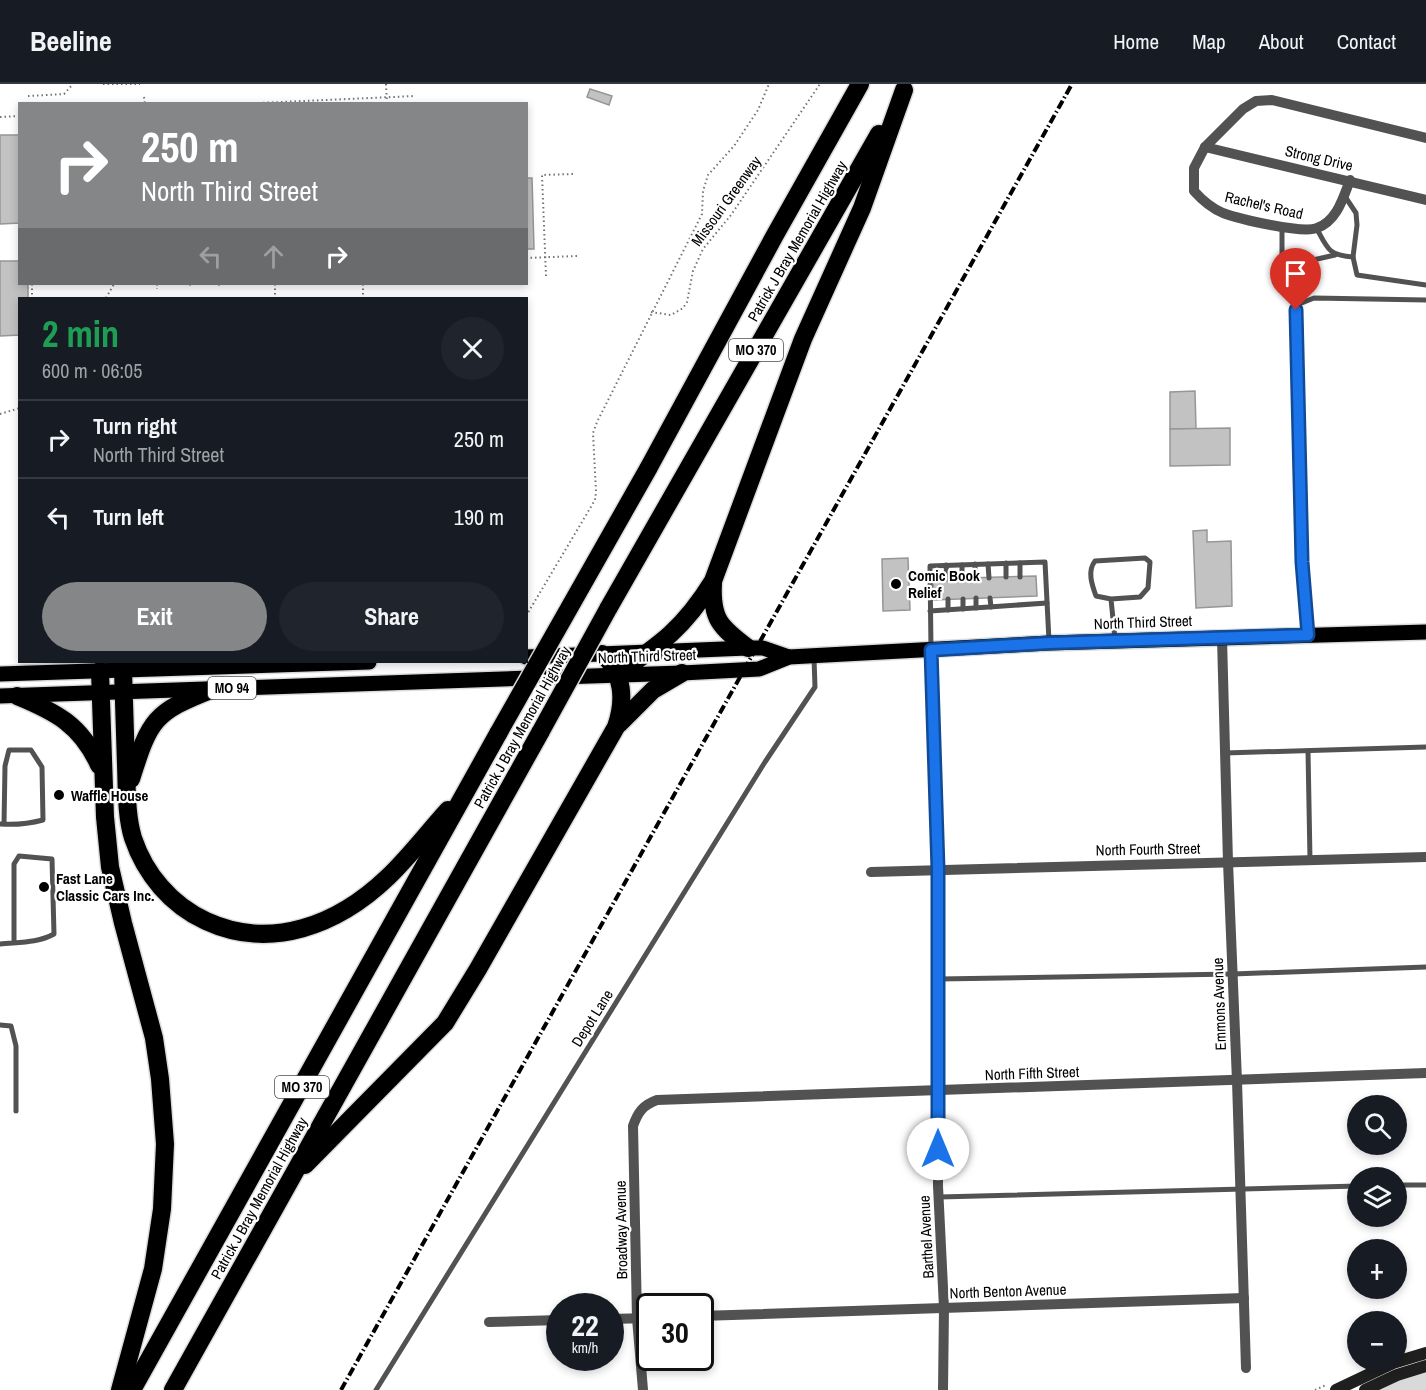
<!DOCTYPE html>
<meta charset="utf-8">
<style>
:root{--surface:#171b24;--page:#20242c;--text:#f1f3f6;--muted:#9ea1a6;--line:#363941;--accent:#858687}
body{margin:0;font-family:"Archivo Narrow",sans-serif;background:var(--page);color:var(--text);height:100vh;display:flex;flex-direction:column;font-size:22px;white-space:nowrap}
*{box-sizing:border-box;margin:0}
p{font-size:20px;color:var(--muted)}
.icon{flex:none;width:33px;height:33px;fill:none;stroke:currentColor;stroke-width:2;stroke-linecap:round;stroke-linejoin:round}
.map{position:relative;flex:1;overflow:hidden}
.drawer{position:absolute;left:18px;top:213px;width:510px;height:366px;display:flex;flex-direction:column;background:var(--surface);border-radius:0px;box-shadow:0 3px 9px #0003}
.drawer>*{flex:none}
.banner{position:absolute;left:18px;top:18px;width:510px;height:183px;border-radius:0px;box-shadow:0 3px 9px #0003;background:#858687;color:#fff;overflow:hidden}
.controls{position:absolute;left:1347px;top:1011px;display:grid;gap:12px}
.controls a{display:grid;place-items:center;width:60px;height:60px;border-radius:50%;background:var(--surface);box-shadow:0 3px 9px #0003;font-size:30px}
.speed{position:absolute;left:546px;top:1209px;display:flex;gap:12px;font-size:30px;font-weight:700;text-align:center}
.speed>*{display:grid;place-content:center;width:78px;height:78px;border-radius:50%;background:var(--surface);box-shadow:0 3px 9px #0003;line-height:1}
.speed small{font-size:15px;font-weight:400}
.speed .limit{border:3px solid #111;border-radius:9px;background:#fff;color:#111}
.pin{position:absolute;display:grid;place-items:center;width:51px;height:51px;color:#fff;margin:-62px -26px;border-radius:50% 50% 50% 0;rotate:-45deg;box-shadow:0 0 6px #0007}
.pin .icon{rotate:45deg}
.me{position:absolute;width:66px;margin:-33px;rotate:0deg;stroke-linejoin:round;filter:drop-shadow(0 0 4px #0008)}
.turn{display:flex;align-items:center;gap:21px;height:126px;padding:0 24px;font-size:27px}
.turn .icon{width:78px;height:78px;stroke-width:2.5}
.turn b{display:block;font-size:42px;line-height:51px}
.lanes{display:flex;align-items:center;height:57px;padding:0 24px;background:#0003;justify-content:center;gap:30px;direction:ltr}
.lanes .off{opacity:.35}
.round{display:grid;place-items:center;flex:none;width:63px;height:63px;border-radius:32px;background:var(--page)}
.head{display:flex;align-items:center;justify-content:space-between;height:102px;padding:0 24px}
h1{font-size:36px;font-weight:700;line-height:45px;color:#1e9e55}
.action{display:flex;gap:12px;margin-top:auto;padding:12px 24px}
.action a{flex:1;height:69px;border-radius:36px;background:var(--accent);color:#fff;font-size:24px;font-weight:700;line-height:69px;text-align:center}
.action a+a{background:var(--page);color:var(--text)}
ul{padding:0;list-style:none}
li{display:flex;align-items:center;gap:18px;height:78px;padding:0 24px;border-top:2px solid var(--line)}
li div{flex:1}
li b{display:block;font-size:22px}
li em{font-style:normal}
header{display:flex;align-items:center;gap:36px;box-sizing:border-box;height:84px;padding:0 30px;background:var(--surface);border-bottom:2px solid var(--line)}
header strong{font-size:28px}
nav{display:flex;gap:33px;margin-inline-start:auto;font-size:21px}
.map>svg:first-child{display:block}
.green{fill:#d9d9d9}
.building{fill:#c2c2c2;stroke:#969696;stroke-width:1.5}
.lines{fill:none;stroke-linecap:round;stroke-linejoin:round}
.primary-casing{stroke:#dbdbdb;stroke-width:18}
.highway-casing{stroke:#dbdbdb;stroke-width:21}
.path{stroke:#747474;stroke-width:2;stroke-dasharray:1.5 3;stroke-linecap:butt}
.lane{stroke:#525252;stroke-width:5}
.street{stroke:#525252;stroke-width:10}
.secondary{stroke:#1f1f1f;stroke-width:12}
.primary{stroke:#000;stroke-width:15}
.highway{stroke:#000;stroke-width:18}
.rail{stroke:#000;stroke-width:4;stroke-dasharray:9 3 1.5 3;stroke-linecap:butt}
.highway-bridge-casing{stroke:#dbdbdb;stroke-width:21;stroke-linecap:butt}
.highway-bridge{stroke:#000;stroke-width:18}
.route-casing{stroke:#114b97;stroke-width:15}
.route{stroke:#1a73e8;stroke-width:10}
.poi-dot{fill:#000;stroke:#fff;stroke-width:2}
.labels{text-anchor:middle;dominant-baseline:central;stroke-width:4.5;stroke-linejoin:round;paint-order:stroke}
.shield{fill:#fff;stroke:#4c4c4c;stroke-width:1.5}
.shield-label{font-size:14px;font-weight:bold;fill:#000}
.street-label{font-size:15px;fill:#000;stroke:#fff}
.poi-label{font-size:15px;font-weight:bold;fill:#000;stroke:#fff;text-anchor:start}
</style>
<header>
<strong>Beeline</strong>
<nav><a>Home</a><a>Map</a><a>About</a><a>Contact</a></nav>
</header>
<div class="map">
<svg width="1426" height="1306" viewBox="0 0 1426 1306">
<rect width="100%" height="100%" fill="#fff"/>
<polygon class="green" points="1426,1282 1426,1306 1365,1306"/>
<g class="building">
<polygon points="590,5 612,12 609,21 587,13"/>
<polygon points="0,51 20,51 20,139 0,140"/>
<polygon points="526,94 532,94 534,165 526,165"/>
<polygon points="0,177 20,177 20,200 28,200 28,214 20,214 20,251 0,252"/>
<polygon points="1195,307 1196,345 1170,345 1170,308"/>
<polygon points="1230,344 1230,381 1170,382 1170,345"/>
<polygon points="1207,446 1207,458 1231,457 1232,522 1196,524 1193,447"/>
<polygon points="908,474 910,526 883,527 882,475"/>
<polygon points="1036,492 1037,512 934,516 933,495"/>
</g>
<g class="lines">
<g class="primary-casing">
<g id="primary">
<polyline points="526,573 748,564 763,564 789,573"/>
<polyline points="0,590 369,578"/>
<polyline points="0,612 682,589 759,585 789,573 1049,559 1426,548"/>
</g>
</g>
<g class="highway-casing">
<g id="highway">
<polyline points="648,385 775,151 860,0"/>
<path d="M 713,499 C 711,535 720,543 748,564"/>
<polyline points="608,525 879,50"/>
<path d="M 123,586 C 124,618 125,650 126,681 C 127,705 126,731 133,754 C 145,790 171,821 206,837 C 271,867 338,841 388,793 C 409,773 428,748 448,726"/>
<polyline points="100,587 105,733 110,783 123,839 154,954 160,995 165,1060 162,1125 153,1185 120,1306"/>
<path d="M 617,590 C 661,560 684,544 713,497 L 803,255 L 862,124 L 904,6"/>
<path d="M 17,612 C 56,628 81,641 99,681"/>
<polyline points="619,640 653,606 682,589"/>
<path d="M 131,695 C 150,635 154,628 213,605"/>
<path d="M 305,1081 L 445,939 L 478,885 L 616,643 C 625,617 624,589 602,570"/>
<polyline points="132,1306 499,648"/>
<polyline points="173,1306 541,647"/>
</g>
</g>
<g class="path">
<polyline points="103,0 140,0"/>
<polyline points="386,0 387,20"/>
<polyline points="28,12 64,10 73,0"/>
<polyline points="144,13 145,20"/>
<polyline points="236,20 415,12"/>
<polyline points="0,33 20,32"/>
<polyline points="526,174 577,172"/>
<polyline points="546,192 542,91 573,90"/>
<polyline points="32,200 32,211"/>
<polyline points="157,200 157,205"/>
<polyline points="190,200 190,204"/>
<polyline points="219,200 219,203"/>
<polyline points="275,200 275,214"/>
<polyline points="363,200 363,214"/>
<polyline points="106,214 114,200"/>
<polyline points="651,228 671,231 683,224 687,218 693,187 703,165 731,131 820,0"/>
<polyline points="0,330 20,324"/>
<polyline points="526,532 595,416 596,408 593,349 597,338 702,130 703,107 708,91 734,62 758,26 769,0"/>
<polyline points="1315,1306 1326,1301"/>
</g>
<g class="lane">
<polyline points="1344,111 1356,129 1357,141 1353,173 1357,191 1426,201"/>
<polyline points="1282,142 1282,172 1288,178 1304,178 1335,171"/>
<path d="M 1317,145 C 1328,166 1329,171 1353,173"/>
<polyline points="1006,479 1006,493"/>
<polyline points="1020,479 1020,493"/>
<polyline points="975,480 975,494"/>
<polyline points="988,480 989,494"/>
<polyline points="946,481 947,495"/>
<polyline points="962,481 962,494"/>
<polyline points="976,514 976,524"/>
<polyline points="990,514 991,523"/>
<polyline points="948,515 948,526"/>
<polyline points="963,515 963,525"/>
<path d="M 1111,515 L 1140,513 L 1148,504 L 1150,478 L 1145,474 L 1095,477 C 1087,487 1092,501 1096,512 L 1111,515 L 1115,555"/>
<polyline points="930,527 1047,519"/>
<polyline points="1308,550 1302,478 1296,226 1299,220 1314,214 1426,216"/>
<polyline points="931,565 930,482 1045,478 1049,557"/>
<polyline points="1308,667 1310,775"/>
<polyline points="1225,669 1426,663"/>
<path d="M 0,740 C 15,741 28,740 43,736 L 42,683 L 31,666 L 9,666 L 5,682 L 4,740"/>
<path d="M 0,860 C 18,858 38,859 54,850 L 52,775 L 19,772 L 14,780 L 14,859"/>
<polyline points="939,895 1233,890 1426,883"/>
<polyline points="0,941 11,942 16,962 16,1027"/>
<polyline points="1396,1101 1426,1101"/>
<polyline points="939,1113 1358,1102"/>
<polyline points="376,1306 765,678 815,603 814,574"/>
</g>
<g class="street">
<polyline points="1205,63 1426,116"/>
<path d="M 1350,96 C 1343,114 1337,137 1317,144 C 1303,150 1239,135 1223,129 C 1211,124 1202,116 1194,107 L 1194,84 L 1205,63 L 1243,25 L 1256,17 L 1272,16 L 1426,54"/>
<polyline points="1222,554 1228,778 1237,997 1246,1284"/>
<polyline points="931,566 938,785 938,1102 944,1224 943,1306"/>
<polyline points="871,788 1426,773"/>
<polyline points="700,1232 1244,1214"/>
<polyline points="610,1235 650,1234"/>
<polyline points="489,1238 560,1236"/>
<path d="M 643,1306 L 637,1234 L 633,1042 C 638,1028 643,1021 657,1016 L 1426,989"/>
</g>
<g class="secondary">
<polyline points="1336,1306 1393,1279 1426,1269"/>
<polyline points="1365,1306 1397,1291 1426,1282"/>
</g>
<use href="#primary" class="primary"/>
<use href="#highway" class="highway"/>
<polyline class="rail" points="341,1306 1072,0"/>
<g class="highway-bridge-casing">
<g id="highway-bridge">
<polyline points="541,647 608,525"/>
<polyline points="499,648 648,385"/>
</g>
</g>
<use href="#highway-bridge" class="highway-bridge"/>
</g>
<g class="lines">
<g class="route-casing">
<polyline id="route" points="938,1065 938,785 931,566 1049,559 1308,551 1302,478 1296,226"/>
</g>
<use href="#route" class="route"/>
</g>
<g class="poi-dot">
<circle cx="896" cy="500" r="6"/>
<circle cx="59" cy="711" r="6"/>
<circle cx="44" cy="803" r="6"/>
</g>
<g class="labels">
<g class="shield">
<rect x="729" y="255" width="54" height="22" rx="4.5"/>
<rect x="208" y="593" width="48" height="22" rx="4.5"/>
<rect x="275" y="992" width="54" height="22" rx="4.5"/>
</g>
<g class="shield-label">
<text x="756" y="266">MO 370</text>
<text x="232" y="604">MO 94</text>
<text x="302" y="1003">MO 370</text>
</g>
<g class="street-label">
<text transform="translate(1319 74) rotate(13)">Strong Drive</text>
<text transform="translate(726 117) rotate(-54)">Missouri Greenway</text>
<text transform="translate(1264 121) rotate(13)">Rachel's Road</text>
<text transform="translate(797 157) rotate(-60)">Patrick J Bray Memorial Highway</text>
<text transform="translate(1143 538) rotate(-2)">North Third Street</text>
<text transform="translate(647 572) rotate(-2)">North Third Street</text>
<text transform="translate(522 643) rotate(-61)">Patrick J Bray Memorial Highway</text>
<text transform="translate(1148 765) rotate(-1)">North Fourth Street</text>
<text transform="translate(1219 920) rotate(-92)">Emmons Avenue</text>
<text transform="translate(592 934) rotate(-58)">Depot Lane</text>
<text transform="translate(1032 989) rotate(-2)">North Fifth Street</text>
<text transform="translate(259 1114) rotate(-61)">Patrick J Bray Memorial Highway</text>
<text transform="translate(621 1146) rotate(-91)">Broadway Avenue</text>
<text transform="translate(926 1153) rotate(-93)">Barthel Avenue</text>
<text transform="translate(1008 1207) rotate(-2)">North Benton Avenue</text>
</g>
<g class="poi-label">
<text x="908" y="491">Comic Book<tspan x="908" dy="17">Relief</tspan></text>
<text x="71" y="711">Waffle House</text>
<text x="56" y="794">Fast Lane<tspan x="56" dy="17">Classic Cars Inc.</tspan></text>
</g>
</g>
</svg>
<div class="controls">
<a><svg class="icon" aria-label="search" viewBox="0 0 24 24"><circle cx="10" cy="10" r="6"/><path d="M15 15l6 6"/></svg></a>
<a><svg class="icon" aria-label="layers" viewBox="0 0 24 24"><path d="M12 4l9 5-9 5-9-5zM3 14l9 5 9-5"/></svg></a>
<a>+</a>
<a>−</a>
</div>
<div class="speed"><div>22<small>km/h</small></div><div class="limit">30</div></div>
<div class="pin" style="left:1296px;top:226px;background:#d93025"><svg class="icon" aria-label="arrive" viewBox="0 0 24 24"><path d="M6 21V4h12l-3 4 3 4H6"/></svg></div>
<svg class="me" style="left:938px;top:1065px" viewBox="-20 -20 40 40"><circle r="19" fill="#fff"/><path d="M0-13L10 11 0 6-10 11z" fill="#1a73e8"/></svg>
<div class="banner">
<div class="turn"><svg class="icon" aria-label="right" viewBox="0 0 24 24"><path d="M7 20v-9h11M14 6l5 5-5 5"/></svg><div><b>250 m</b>North Third Street</div></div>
<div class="lanes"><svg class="icon off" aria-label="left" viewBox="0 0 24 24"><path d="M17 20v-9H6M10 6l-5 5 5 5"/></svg><svg class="icon off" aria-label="ahead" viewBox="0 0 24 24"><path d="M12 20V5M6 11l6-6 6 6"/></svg><svg class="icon" aria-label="right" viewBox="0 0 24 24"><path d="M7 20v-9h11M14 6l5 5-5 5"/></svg></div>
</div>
<section class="drawer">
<div class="head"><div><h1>2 min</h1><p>600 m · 06:05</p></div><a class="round"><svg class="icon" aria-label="close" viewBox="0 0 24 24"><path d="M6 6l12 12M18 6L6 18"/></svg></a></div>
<ul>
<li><svg class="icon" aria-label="right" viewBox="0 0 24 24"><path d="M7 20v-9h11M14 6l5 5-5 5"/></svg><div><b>Turn right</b><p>North Third Street</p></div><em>250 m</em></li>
<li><svg class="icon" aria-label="left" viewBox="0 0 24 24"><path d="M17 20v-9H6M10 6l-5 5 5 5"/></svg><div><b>Turn left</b></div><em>190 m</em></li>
</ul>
<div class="action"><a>Exit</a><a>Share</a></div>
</section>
</div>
